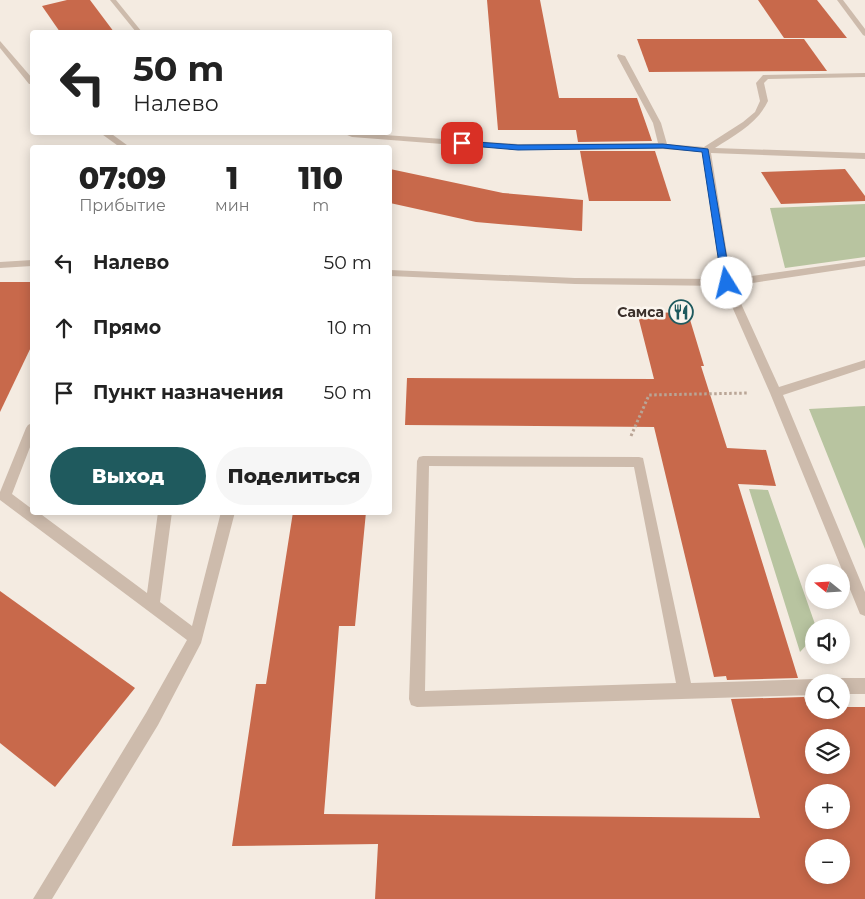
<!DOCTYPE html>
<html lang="ru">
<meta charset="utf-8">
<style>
:root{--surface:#fff;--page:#f6f6f6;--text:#222;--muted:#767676;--accent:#1f5a5e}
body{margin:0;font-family:Montserrat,sans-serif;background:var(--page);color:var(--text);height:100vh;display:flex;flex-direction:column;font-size:19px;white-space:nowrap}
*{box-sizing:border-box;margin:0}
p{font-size:16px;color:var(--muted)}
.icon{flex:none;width:28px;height:28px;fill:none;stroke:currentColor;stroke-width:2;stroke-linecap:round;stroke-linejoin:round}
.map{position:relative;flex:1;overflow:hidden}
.panel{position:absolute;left:30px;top:145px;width:362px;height:370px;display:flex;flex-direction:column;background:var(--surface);border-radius:5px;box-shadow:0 2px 12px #0003}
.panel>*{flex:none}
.top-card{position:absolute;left:30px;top:30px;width:362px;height:105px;border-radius:5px;box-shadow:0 2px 12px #0003;background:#fff;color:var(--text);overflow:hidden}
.needle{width:32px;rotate:288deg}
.buttons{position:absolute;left:805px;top:564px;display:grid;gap:10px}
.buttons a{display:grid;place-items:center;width:45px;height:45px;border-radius:50%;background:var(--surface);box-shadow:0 2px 12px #0003;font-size:25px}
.pin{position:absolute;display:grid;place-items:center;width:42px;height:42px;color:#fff;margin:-21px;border-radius:10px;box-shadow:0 2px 8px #0006}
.me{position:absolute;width:55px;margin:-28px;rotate:351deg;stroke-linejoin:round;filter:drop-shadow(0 0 4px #0008)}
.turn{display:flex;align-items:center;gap:18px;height:105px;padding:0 20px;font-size:22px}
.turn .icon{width:65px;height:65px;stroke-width:2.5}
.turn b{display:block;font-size:35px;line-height:42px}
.eta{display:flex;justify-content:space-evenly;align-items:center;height:85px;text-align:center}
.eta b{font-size:30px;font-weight:800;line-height:35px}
.action{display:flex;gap:10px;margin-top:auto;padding:10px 20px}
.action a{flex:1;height:58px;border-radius:30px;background:var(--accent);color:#fff;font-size:20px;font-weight:800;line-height:58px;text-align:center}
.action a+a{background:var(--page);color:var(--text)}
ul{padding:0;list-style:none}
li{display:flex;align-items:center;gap:15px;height:65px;padding:0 20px}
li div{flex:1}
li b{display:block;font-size:19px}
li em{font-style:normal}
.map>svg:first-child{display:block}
.green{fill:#b8c4a0}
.building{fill:#c8694b;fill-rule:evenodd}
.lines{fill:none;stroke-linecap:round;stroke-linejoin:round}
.path{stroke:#b9a596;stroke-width:3;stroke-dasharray:2.5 2.5;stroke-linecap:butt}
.lane{fill:#cdbbac;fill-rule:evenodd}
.route{fill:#1a73e8;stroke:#114b97}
.labels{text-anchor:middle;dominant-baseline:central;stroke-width:5;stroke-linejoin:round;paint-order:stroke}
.poi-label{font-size:14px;font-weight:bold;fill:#3b302b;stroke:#fbf5ee;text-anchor:end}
</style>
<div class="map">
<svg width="865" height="899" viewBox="0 0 865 899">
<rect width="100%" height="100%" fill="#f4ebe1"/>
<g class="green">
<polygon points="865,204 865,257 785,268 770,208"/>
<polygon points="865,406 865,549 809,409"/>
<polygon points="749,489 768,490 816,627 814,628 814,637 800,652"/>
</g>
<g class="building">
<polygon points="67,0 90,0 114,32 60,32 42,6"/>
<polygon points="487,0 540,0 559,98 637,98 652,141 578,142 576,130 498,130"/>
<polygon points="758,0 817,0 847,38 784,38"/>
<polygon points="637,39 804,39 827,71 649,72"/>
<polygon points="580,151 655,151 671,201 589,201"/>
<polygon points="390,169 503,193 583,200 582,231 476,222 390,203"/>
<polygon points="845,169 865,196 865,201 781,204 761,172"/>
<polygon points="0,282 32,282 32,345 0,412"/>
<polygon points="637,312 688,313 704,366 701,366 727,448 766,450 776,486 738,484 798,678 727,680 726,676 714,677 654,427 405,425 407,378 654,379"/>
<path d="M 293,512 L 366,512 L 355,626 L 339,626 L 324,814 L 760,818 L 731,699 L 804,697 L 807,706 L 814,706 L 814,710 L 841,710 L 841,707 L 865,707 L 865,899 L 375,899 L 378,844 L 232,846 L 256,684 L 266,684 ZM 814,738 L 841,738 L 841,765 L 814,765 ZM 814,792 L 841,792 L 841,820 L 814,820 ZM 814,848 L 841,848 L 841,875 L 814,875 Z"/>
<polygon points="0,591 135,688 55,787 0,743"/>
</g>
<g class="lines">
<polyline class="path" points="631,436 649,395 748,393"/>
<g class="lane">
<polygon points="110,0 116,0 142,32 136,32"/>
<polygon points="837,0 843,0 865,29 865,36 863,35"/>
<polygon points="0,41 32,78 32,84 29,84 0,48"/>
<path d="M 618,54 L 625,56 L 661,123 L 667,144 L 704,147 L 743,122 L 755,112 L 760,101 L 756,83 L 763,75 L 865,73 L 865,77 L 768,79 L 764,83 L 768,101 C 757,124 736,134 715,148 L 865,153 L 865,159 L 711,153 L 731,279 L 865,260 L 865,266 L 733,286 L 779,387 L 865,360 L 865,368 L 783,395 L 865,592 L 865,616 L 860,614 L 770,393 L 723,286 L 575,284 L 390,276 L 390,270 L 575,278 L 721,279 L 702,152 L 663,149 L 518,150 L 352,137 L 340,132 L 518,144 L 658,143 L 653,123 L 617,56 Z"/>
<polygon points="99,132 109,132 131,148 121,148"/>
<polygon points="32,260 32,266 0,268 0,262"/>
<polygon points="32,423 32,442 12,494 32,509 32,512 38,512 147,593 158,512 172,512 160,602 192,626 221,512 235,512 201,643 158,725 52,899 33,899 146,713 187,640 0,500 0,492 26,428 28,425"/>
<path d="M 423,456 L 639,457 L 643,458 L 691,683 L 814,679 L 820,682 L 814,682 L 814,695 L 417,707 L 411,705 L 409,699 L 417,461 L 419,457 ZM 429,466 L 634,467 L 676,683 L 425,691 Z"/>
<polygon points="841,678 865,678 865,694 841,694 841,682 835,682"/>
</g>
</g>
<polygon class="route" points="462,141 518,145 663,144 708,149 731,283 727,286 722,283 702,152 663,148 518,150 460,145 460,142"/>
<defs>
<g id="restaurant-ring" transform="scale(1.25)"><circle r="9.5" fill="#fbf5ee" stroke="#1f5a5e" stroke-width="1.5"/><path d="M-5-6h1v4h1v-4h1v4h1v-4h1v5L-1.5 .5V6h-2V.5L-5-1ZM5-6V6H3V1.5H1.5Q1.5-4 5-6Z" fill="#1f5a5e"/></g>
</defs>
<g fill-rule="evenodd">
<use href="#restaurant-ring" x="681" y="312"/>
</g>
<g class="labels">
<g class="poi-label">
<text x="664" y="312">Самса</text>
</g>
</g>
</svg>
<div class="buttons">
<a><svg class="needle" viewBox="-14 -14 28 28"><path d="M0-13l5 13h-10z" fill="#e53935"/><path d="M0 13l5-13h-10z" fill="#767676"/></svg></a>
<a><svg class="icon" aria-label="sound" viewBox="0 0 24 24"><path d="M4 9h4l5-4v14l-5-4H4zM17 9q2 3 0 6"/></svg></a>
<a><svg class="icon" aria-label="search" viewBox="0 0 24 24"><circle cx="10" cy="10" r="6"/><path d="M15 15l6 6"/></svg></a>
<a><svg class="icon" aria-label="layers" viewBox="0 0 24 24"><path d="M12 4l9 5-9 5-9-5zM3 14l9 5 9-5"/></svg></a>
<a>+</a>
<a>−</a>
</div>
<div class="pin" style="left:462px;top:143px;background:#d93025"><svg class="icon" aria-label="arrive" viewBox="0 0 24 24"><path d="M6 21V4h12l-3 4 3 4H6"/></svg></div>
<svg class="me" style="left:727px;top:283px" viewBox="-20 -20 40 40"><circle r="19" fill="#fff"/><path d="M0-13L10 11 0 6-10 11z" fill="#1a73e8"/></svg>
<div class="top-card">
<div class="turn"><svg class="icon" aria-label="left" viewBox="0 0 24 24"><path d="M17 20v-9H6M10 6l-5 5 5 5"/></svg><div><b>50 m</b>Налево</div></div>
</div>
<section class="panel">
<div class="eta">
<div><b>07:09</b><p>Прибытие</p></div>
<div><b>1</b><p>мин</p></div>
<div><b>110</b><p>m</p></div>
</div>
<ul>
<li><svg class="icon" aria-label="left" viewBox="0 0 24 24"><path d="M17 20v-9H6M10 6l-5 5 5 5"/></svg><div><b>Налево</b></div><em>50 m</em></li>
<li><svg class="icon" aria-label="ahead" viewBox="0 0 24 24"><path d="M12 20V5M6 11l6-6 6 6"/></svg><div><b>Прямо</b></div><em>10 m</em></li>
<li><svg class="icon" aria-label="arrive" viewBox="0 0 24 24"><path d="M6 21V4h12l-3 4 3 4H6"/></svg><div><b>Пункт назначения</b></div><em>50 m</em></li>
</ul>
<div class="action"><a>Выход</a><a>Поделиться</a></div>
</section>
</div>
